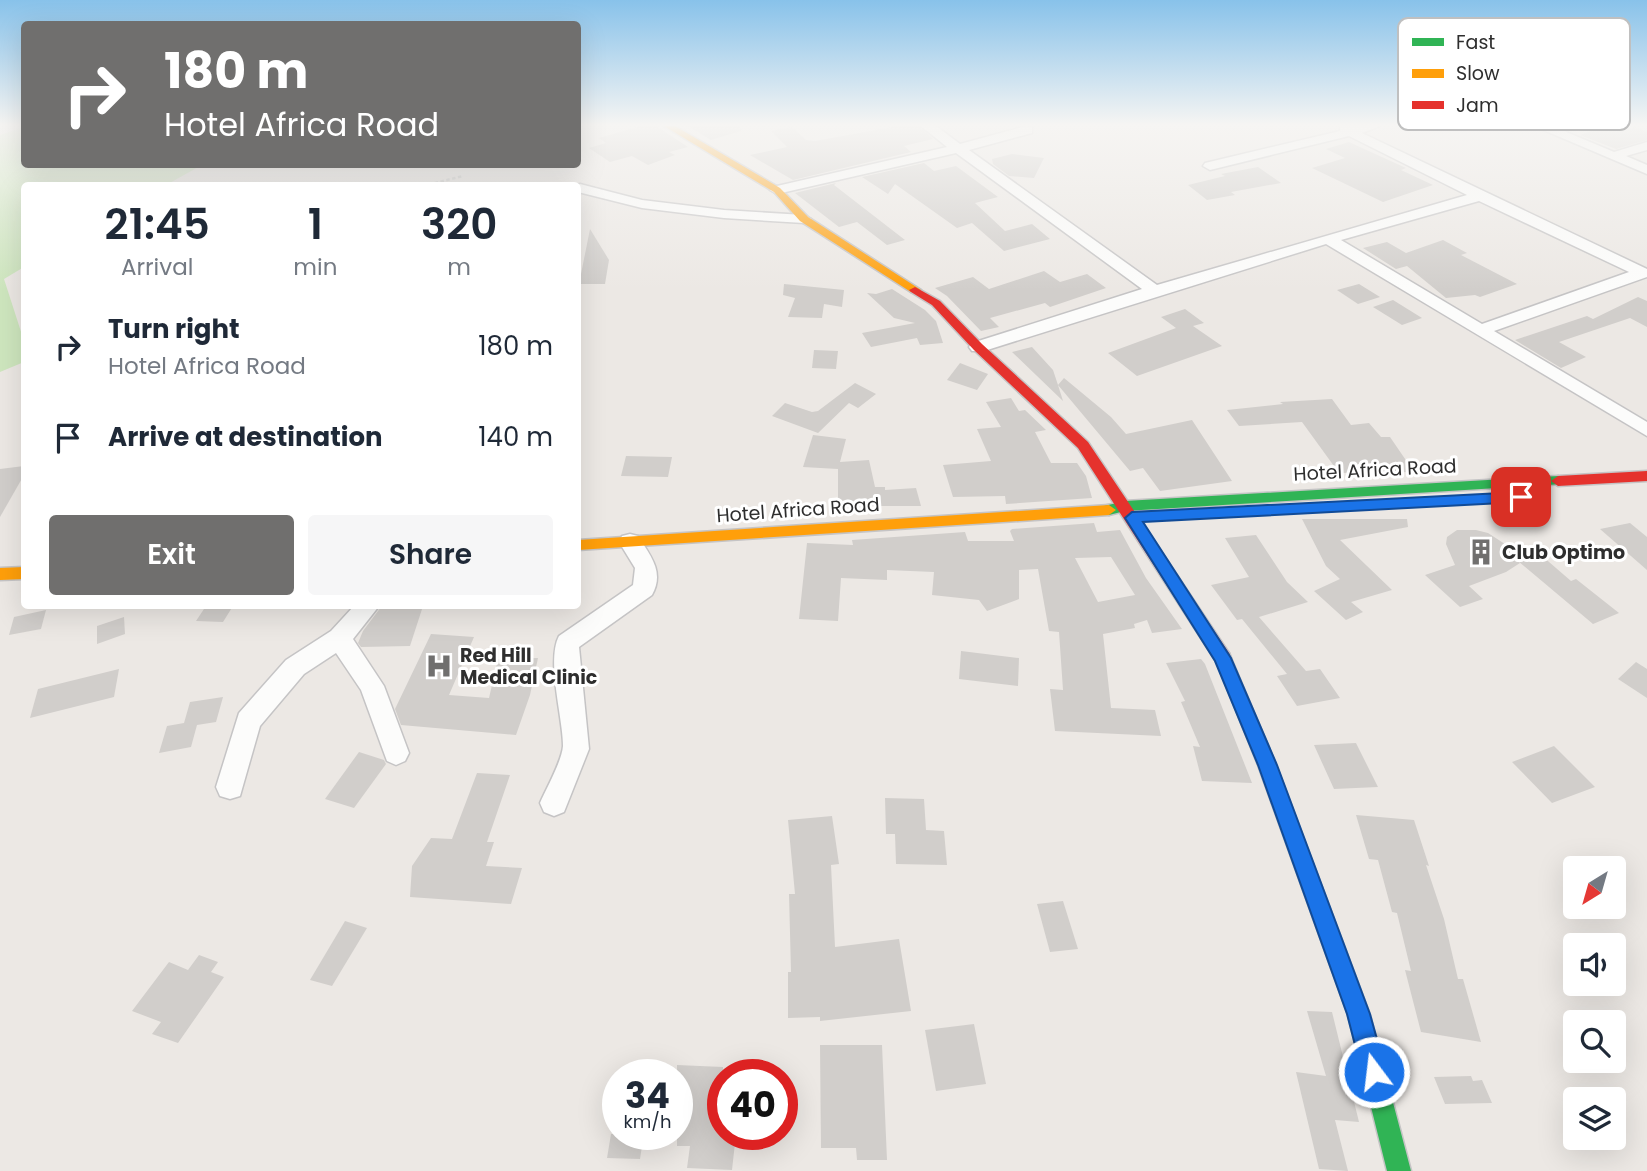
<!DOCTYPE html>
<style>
:root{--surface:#fff;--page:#f6f6f7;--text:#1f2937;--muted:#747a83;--accent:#706f6e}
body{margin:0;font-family:Poppins,sans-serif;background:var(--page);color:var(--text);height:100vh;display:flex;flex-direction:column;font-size:26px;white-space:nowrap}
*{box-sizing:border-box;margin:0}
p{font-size:23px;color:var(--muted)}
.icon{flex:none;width:38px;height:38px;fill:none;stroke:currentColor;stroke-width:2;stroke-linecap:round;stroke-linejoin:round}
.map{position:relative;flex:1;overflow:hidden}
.panel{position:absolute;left:21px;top:182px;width:560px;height:427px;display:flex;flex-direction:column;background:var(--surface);border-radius:7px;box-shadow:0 7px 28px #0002}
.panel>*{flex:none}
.hud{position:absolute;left:21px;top:21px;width:560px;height:147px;border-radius:7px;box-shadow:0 7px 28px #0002;background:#706f6e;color:#fff;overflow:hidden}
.needle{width:46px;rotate:217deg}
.controls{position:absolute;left:1563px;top:856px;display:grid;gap:14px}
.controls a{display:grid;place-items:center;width:63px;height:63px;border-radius:7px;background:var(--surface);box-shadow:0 7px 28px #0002;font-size:35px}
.speed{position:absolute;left:602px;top:1059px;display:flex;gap:14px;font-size:35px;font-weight:700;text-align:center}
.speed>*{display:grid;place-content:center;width:91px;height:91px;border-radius:50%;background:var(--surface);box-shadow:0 7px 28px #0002;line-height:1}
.speed small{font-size:18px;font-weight:400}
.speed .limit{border:10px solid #d22;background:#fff;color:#111}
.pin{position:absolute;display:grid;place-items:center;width:60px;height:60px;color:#fff;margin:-30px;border-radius:14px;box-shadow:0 4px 10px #0006}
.me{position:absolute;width:77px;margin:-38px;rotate:345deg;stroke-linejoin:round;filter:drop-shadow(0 0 5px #0008)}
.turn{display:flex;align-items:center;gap:24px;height:147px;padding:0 28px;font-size:32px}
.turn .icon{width:91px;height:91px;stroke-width:2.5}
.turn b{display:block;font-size:49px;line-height:60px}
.eta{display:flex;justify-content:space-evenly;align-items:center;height:119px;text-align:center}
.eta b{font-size:42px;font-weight:600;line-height:49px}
.button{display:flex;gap:14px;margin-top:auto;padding:14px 28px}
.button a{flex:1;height:80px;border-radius:7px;background:var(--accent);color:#fff;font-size:28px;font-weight:600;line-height:80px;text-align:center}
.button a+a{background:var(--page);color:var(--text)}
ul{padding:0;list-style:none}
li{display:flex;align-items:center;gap:21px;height:91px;padding:0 28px}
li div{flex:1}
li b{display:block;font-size:26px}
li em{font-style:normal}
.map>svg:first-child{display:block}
.green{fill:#cee6be}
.building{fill:#d1cecb;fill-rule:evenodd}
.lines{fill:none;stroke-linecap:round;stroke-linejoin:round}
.street-casing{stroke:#c5c4c5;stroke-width:3}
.fast-casing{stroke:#c5c4c5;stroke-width:3}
.slow-casing{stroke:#c5c4c5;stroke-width:3}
.jam-casing{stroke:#c5c4c5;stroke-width:3}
.path{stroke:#c9c9c8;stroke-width:2.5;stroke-dasharray:3.5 2.5;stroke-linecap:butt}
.street{fill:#fcfcfb;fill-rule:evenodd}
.fast{fill:#30b455;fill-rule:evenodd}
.slow{fill:#ff9f0a;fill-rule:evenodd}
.jam{fill:#e5322d;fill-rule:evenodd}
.route{fill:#1a73e8;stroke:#114b97;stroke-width:2}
.labels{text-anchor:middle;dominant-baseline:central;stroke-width:6;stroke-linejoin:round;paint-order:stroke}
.street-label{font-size:19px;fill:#2e2e2e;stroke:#fff}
.poi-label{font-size:19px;font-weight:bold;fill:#2e2e2e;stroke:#fff;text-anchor:start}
.key{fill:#fff;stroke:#c0c0c0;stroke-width:2}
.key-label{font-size:19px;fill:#2e2e2e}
</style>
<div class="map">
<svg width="1647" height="1171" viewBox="0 0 1647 1171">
<rect width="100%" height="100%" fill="#ece8e4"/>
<polygon class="green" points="24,127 24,164 202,165 166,185 24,186 24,267 4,279 24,341 24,362 0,372 0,135"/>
<g class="building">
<polygon points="641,126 656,126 688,147 669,152 675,155 648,165 632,156 610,162 589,148 606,143 599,138"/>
<polygon points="688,126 740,126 741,131 711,140"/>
<polygon points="898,126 919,126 933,139 904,146 911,152 793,180 750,155 787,147 771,131 792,127 806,140 815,141"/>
<polygon points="1605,126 1623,131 1634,127 1647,132 1647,140 1616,149 1580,135"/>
<polygon points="1349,142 1406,168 1401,170 1433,185 1383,202 1312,168 1345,158 1326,149"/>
<polygon points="1012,154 1044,158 1034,178 1009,176 993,164 992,159"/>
<polygon points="924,163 934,171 956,166 998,197 975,203 1005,231 1032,224 1050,239 1004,251 972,223 957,228 895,184 888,194 862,177"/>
<polygon points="1258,167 1281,183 1231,192 1235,195 1207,200 1188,185 1225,176 1221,174"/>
<polygon points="836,183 834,185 905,240 887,245 857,222 839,227 795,193"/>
<polygon points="590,229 609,260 605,284 579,284"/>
<polygon points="1443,240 1467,253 1461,255 1517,284 1480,297 1475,295 1446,298 1407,266 1396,269 1363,248 1387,242 1406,253"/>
<polygon points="1044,271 1060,282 1087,274 1106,288 1050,307 1045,303 990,318 999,327 981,331 947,296 935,288 973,277 989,289"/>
<polygon points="784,284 844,290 842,307 824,304 822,318 788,317 795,298 783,295"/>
<polygon points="1359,284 1380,297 1358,304 1337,290"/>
<polygon points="892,289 925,310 936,321 943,343 920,345 917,338 871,347 862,333 915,323 894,318 867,293 876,294"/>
<polygon points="1638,297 1647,301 1647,327 1630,318 1559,342 1586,357 1561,368 1515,340 1587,316 1593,319"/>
<polygon points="1393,300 1422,318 1402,325 1373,307"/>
<polygon points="1185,309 1204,323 1193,326 1222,346 1137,376 1108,353 1176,328 1161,317"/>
<polygon points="1032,347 1053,370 1058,385 1064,378 1111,417 1126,434 1192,420 1232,481 1160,491 1143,468 1130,471 1058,385 1063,401 1012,352"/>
<polygon points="814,350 838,351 836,369 812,368"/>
<polygon points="960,363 988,374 977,390 947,380"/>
<polygon points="855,383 876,394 858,408 849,403 818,433 772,416 785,403 812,412 818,411"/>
<polygon points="1011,398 1019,411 1025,410 1046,430 1035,432 1051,463 1077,463 1086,476 1092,498 1006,504 1005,496 953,497 943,465 991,461 977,429 1001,427 986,402"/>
<polygon points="1332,399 1351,425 1369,423 1381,437 1390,437 1414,472 1339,473 1302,422 1239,426 1227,410 1283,404 1280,402"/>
<polygon points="813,435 846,439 840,462 869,460 875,487 885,487 885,490 916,488 921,506 838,506 838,469 803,467"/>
<polygon points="626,456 672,457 668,477 621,476"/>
<polygon points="24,466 24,475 0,517 0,469"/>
<polygon points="1302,519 1407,519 1408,527 1340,540 1392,590 1351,602 1363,612 1346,620 1314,591 1340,579 1326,566"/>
<path d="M 1094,523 L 1097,532 L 1120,530 L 1146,578 L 1182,629 L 1152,633 L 1147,620 L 1134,624 L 1135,628 L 1103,634 L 1111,708 L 1155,710 L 1161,736 L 1055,731 L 1050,689 L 1063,690 L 1059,632 L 1049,631 L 1038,569 L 1019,570 L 1019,599 L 987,611 L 979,600 L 932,595 L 934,572 L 887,570 L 887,580 L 841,578 L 838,621 L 799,619 L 807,543 L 853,545 L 852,540 L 965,532 L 968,541 L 1014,541 L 1010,531 L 1012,529 ZM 1111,557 L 1135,595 L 1098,602 L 1075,558 Z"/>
<polygon points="1630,523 1647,537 1647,570 1600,529"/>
<polygon points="1457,530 1476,530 1488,533 1508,546 1513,554 1534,549 1571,581 1576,579 1619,613 1593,624 1518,561 1520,563 1506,572 1469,586 1483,599 1460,607 1425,575 1455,565 1446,544 1447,537"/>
<polygon points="1256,535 1287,582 1308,602 1259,617 1306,671 1320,669 1340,698 1297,706 1277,676 1287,674 1242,619 1237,620 1211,585 1249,577 1225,538"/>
<polygon points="206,606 233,606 223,622 196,621"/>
<polygon points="423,606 410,646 361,647 358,643 363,631 381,607"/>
<polygon points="46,610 41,629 9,635 14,617"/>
<polygon points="124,617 125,634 97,644 97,626"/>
<polygon points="431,634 474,637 449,695 489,698 498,659 538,658 530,695 516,735 401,725 395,709"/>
<polygon points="961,651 1019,658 1018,686 959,679"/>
<polygon points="1201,659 1205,664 1252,783 1202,781 1193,746 1200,747 1181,702 1185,701 1166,663"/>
<polygon points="1636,662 1647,669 1647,698 1618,679"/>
<polygon points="119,669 114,697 30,718 38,689"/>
<polygon points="223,697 216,722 197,725 191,747 159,753 167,726 184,723 190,702"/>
<polygon points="1356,743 1378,787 1334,789 1314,745"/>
<polygon points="1554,746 1595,787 1552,803 1512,762"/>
<polygon points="359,752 384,760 386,764 354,808 325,799"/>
<polygon points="477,773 510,775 487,842 494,842 486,866 522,868 511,904 410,897 412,866 431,838 452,839"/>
<polygon points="885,798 924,799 926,830 944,831 947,865 896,864 895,834 886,834"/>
<polygon points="1356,815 1414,820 1429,866 1426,865 1444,919 1458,979 1463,979 1481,1042 1421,1032 1405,970 1411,971 1397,913 1392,912 1378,860 1369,859"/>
<polygon points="832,816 839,864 831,865 835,947 899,939 911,1011 820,1021 820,1017 788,1018 788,972 791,972 789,894 795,894 788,820"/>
<polygon points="1063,901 1078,949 1050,952 1037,904"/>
<polygon points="345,921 367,928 332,986 310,980"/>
<polygon points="199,955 218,962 211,972 224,977 178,1043 152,1034 161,1022 132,1011 169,962 188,970"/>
<polygon points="1307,1011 1332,1012 1333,1016 1359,1122 1335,1120 1348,1171 1319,1169 1296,1072 1326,1076"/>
<polygon points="974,1024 986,1084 936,1091 925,1030"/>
<polygon points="820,1045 882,1045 887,1160 857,1160 856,1148 821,1148"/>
<polygon points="677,1065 723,1067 723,1134 736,1134 732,1170 687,1168 690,1146 677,1146"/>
<polygon points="1471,1076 1473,1081 1482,1080 1492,1103 1445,1104 1434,1077"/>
<polygon points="611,1134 644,1134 640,1159 607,1158"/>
</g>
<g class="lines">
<g class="street-casing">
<g id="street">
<path d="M 921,126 L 936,126 L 960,144 L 1026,126 L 1032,127 L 1032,133 L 969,150 L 1157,285 L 1467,195 L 1349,136 L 1210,170 L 1203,166 L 1205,163 L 1340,131 L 1340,126 L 1380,126 L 1362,133 L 1647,269 L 1647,277 L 1494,331 L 1647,422 L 1647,436 L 1326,244 L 984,351 L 972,351 L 969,347 L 972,343 L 1142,289 L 956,153 L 777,194 L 770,190 L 777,186 L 947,147 ZM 1479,201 L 1629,272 L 1482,324 L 1341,240 Z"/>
<polygon points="1534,126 1552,126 1614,152 1647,142 1647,150 1626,156 1647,165 1647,174"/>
<polygon points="580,184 642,200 724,210 804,215 811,219 804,223 724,218 642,208 578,192 578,186 575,186"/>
<path d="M 630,534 L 638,536 C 650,555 665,572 652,595 L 579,647 L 589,749 L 564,812 L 554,816 L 544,812 L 540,803 C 546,789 562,761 563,746 C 563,718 546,661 559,636 L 633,585 L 635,568 L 619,542 L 622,536 Z"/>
<polygon points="354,606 379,606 353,639 384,686 409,753 405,761 396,765 387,761 361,690 336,653 304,674 260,726 240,796 230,799 220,796 216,787 239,713 286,660 331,631"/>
</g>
</g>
<g class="fast-casing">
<g id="fast">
<polygon points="1558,476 1565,481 1563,484 1125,511 1109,515 1102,510 1104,506 1125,501"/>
<polygon points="1223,651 1229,653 1231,658 1276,765 1370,1015 1411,1171 1387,1171 1348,1015 1258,765 1215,658 1217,653"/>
</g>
</g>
<g class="slow-casing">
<g id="slow">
<polygon points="664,126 675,126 780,188 808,217 921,290 911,292 800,221 774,192"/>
<polygon points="1109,505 1116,510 1109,515 578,550 578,540"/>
<polygon points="24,567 24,579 0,580 0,568"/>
</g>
</g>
<g class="jam-casing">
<g id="jam">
<polygon points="915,287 940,301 982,344 1088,442 1229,653 1231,658 1229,663 1223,665 1217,663 1078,448 974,350 932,305 911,292 909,290"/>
<polygon points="1647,471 1647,481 1558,486 1551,481 1558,476"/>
</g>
</g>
<polyline class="path" points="423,186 463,176"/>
<use href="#street" class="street"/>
<use href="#fast" class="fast"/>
<use href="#slow" class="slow"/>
<use href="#jam" class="jam"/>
</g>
<linearGradient id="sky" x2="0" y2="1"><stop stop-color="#88c2ea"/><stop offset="0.43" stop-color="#f6f5f3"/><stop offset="1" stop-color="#f6f5f3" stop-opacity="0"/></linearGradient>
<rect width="1647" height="290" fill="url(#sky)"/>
<polygon class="route" points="1521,492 1529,497 1521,502 1143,522 1231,658 1277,765 1370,1014 1386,1072 1382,1080 1374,1083 1366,1080 1362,1072 1347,1014 1258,765 1215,661 1125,518 1132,512"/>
<defs>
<g id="building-bare" transform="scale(2.1)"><path d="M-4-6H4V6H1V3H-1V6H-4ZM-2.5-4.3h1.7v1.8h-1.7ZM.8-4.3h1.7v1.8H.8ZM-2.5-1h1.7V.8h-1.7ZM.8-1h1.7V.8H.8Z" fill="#706f6e" stroke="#fff" stroke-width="2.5" paint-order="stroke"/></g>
<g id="hospital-bare" transform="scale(2.1)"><path d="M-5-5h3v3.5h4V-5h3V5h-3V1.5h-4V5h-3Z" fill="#706f6e" stroke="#fff" stroke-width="2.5" paint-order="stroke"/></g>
</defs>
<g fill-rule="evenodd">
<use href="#building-bare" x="1481" y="552"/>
<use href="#hospital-bare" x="439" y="666"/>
</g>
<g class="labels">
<g class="street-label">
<text transform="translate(1375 470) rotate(-3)">Hotel Africa Road</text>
<text transform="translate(798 510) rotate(-4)">Hotel Africa Road</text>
</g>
<g class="poi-label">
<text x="1502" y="552">Club Optimo</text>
<text x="460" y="655">Red Hill<tspan x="460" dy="22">Medical Clinic</tspan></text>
</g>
</g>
<rect x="1398" y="18" width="232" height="112" rx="10" class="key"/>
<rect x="1412" y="38" width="32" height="8" fill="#30b455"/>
<rect x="1412" y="69" width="32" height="9" fill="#ff9f0a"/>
<rect x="1412" y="101" width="32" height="8" fill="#e5322d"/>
<g class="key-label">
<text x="1456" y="49">Fast</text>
<text x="1456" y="80">Slow</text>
<text x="1456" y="112">Jam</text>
</g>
</svg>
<div class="controls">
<a><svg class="needle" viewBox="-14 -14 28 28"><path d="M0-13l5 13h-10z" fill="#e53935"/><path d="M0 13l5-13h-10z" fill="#747a83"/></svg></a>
<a><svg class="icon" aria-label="sound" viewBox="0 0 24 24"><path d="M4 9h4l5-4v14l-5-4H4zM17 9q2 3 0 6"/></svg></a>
<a><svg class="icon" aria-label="search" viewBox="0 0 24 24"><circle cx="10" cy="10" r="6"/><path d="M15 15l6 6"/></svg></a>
<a><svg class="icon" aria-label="layers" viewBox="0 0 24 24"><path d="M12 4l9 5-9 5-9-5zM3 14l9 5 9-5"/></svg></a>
</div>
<div class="speed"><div>34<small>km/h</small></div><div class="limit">40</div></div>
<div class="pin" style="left:1521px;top:497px;background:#d93025"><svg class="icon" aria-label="arrive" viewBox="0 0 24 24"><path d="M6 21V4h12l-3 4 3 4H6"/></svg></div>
<svg class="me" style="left:1374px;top:1072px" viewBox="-20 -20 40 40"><circle r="17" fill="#1a73e8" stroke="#fff" stroke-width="3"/><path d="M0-11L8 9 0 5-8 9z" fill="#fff"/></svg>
<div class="hud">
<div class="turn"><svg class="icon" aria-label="right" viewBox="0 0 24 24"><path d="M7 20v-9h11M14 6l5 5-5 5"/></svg><div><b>180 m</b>Hotel Africa Road</div></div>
</div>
<section class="panel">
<div class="eta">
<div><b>21:45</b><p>Arrival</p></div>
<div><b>1</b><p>min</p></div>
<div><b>320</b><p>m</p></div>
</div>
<ul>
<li><svg class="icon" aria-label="right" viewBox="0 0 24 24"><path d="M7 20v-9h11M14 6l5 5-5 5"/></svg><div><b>Turn right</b><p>Hotel Africa Road</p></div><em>180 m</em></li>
<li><svg class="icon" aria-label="arrive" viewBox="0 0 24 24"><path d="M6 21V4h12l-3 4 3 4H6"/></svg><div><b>Arrive at destination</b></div><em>140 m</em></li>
</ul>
<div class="button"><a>Exit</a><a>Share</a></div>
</section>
</div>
